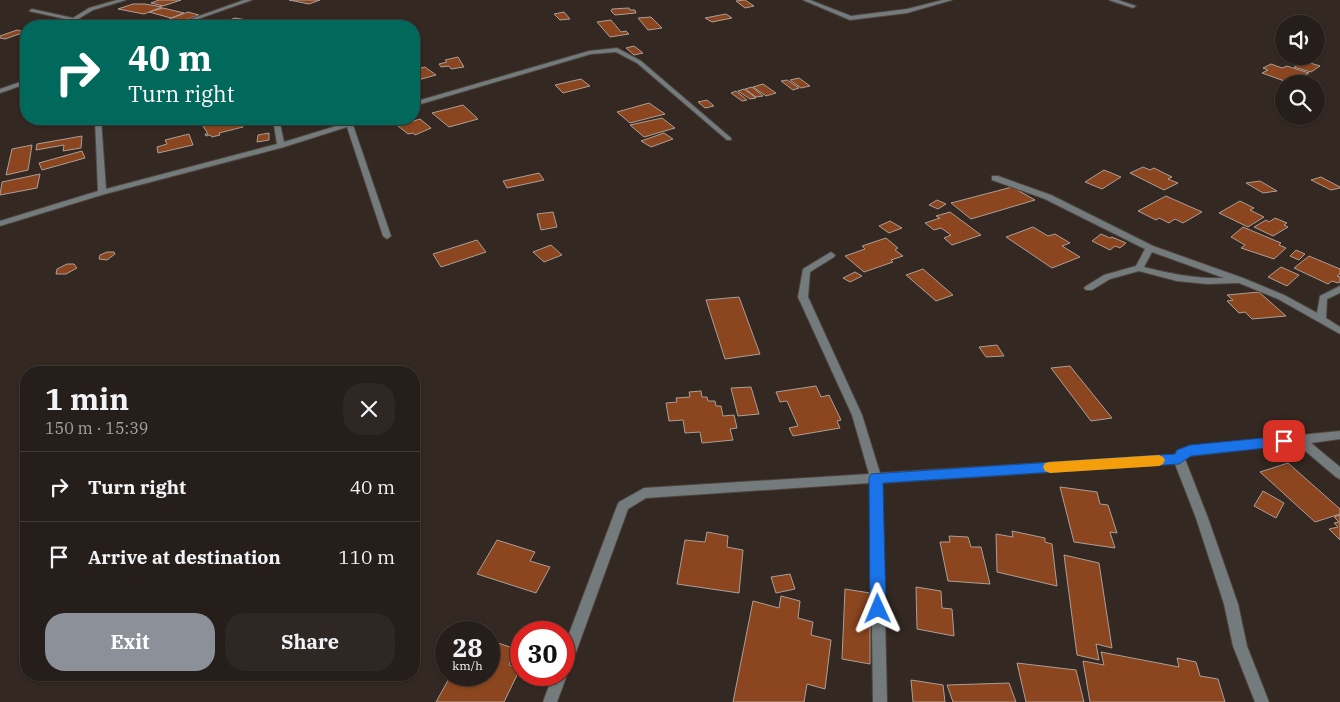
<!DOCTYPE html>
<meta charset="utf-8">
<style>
:root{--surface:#261e1a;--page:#2e2723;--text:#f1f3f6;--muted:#a4a2a2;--line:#423c39;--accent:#8c9099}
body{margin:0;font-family:"IBM Plex Serif",serif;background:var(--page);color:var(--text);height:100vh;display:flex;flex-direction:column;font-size:19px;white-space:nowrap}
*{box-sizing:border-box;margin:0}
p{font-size:16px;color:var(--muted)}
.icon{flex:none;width:28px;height:28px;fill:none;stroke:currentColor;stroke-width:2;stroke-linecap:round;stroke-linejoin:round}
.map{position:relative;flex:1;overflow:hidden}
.details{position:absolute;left:20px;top:366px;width:400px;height:315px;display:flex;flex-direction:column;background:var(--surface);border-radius:20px;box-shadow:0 1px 4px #0004,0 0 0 1px var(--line)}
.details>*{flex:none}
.top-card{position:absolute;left:20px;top:20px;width:400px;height:105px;border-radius:20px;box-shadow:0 1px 4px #0004,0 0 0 1px var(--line);background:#00695c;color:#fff;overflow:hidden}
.buttons{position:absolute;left:1275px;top:15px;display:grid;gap:10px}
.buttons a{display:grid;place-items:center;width:50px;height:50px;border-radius:50%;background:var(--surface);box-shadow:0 1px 4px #0004,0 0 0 1px var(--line);font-size:25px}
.speed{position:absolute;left:435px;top:621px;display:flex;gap:10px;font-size:25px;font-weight:700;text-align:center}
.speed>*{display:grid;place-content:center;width:65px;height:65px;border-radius:50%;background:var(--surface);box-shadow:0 1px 4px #0004,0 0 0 1px var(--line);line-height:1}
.speed small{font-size:12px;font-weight:400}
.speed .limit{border:8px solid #d22;background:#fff;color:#111}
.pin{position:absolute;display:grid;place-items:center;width:42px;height:42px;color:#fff;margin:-21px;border-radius:10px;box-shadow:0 2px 8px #0006}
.me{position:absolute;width:55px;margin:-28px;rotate:359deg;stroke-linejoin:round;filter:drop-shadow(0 0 4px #0008)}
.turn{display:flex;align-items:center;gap:18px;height:105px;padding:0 25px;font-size:22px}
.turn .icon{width:65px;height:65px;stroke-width:2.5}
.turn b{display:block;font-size:35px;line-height:42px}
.round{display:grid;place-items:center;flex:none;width:52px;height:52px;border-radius:20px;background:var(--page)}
.overview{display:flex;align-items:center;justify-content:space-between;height:85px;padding:0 25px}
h1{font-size:30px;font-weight:800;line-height:38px}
.cta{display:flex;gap:10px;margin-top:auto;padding:10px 25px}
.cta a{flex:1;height:58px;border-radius:20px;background:var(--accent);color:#fff;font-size:20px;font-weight:800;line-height:58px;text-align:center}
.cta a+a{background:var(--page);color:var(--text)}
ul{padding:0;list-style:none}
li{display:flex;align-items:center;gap:15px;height:70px;padding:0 25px;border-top:1px solid var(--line)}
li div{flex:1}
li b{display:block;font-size:19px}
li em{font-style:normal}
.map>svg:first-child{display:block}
.building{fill:#8b461f;stroke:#ac9e97}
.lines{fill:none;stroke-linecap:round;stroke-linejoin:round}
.minor-casing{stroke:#4f453f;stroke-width:2}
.minor{fill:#747b7c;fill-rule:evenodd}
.route{fill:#1a73e8;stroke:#114b97}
.slow{fill:#f59e0b}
</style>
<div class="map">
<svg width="1340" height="702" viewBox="0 0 1340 702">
<rect width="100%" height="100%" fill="#332822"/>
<g class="building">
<polygon points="159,0 181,0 163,6 151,3"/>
<polygon points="289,0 320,0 309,4"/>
<polygon points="745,0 754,6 745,8 736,1"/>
<polygon points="133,4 145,4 162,7 144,14 118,9"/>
<polygon points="163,8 184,13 171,18 149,12"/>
<polygon points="629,8 630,10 635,10 636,13 615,15 611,11 612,9"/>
<polygon points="188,12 199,15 168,26 156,24"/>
<polygon points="564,12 570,19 560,20 554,14"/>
<polygon points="726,14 732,18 712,22 705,18"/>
<polygon points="651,17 662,28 648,30 638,18"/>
<polygon points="235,18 259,22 250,26 219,24"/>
<polygon points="611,20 621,32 626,31 629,34 610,37 597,22"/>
<polygon points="17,30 25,32 5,39 0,38 0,36"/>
<polygon points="634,46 643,53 634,55 626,48"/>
<polygon points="458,57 464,67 451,69 449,66 441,67 439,64 447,62 445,60"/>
<polygon points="1304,61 1320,66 1311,72 1294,67"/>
<polygon points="1271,64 1282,68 1287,66 1309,73 1290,83 1262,73 1268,70 1263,68"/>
<polygon points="425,67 436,75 418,80 414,78 414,70"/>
<polygon points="799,78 810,86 801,88 790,80"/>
<polygon points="581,79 590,86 563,93 555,85"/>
<polygon points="787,80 799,88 793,90 781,81"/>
<polygon points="763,84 776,93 766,96 753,87"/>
<polygon points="752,87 763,96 756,97 745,89"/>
<polygon points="744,89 756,98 750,99 738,91"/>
<polygon points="736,91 747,100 742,101 731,93"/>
<polygon points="707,100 714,106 705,108 698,102"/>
<polygon points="649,103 665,114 630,123 617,112"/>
<polygon points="463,105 478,119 449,127 432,113"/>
<polygon points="662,118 675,128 644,137 630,125"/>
<polygon points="231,119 237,119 243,127 219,133 220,135 212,137 210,135 206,136 205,134 208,134 203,126"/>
<polygon points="420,119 431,128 415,135 413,133 408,134 398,126"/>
<polygon points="269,133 269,140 257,142 258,135"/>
<polygon points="664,133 673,139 651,147 641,141"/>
<polygon points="189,134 193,145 158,153 157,147 167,144 165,140"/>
<polygon points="82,136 81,148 63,151 64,145 36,150 37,144"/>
<polygon points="32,145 28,170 6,175 12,149"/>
<polygon points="82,151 85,158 42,170 39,163"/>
<polygon points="1143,167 1150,170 1154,168 1172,177 1168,179 1178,183 1164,190 1130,173"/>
<polygon points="1104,170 1121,177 1102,189 1085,182"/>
<polygon points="539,173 544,180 507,188 503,181"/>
<polygon points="40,174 37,188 0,195 2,182"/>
<polygon points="1321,177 1340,187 1340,188 1331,190 1311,180"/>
<polygon points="1260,181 1277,191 1263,193 1246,183"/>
<polygon points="1012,187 1035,200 971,219 951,203"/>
<polygon points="1166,196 1202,212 1183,223 1175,219 1169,223 1159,218 1156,220 1138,211"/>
<polygon points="937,200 946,204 938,209 929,205"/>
<polygon points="1240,201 1254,208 1250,210 1264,217 1248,227 1219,213"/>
<polygon points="553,212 557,227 541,230 537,214"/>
<polygon points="950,212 981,235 952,245 944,238 951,235 941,228 934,230 925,223 940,218 936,216"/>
<polygon points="1275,218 1287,223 1284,225 1288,227 1273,236 1254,227 1266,220 1269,222"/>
<polygon points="890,221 902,228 889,233 879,226"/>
<polygon points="1033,227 1048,236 1055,234 1070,243 1062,246 1080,257 1052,268 1006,237"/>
<polygon points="1243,227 1281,243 1279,245 1286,248 1274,259 1241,248 1245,245 1231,237"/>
<polygon points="1101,234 1110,238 1112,237 1126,243 1120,248 1115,246 1110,250 1092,241"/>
<polygon points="886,238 898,248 895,250 903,256 891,260 893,262 864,272 845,256 865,249 862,246"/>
<polygon points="477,240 486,252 441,267 433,254"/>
<polygon points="551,245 562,255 544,262 533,252"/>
<polygon points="1296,250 1305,254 1299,260 1290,256"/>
<polygon points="107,252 114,252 115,254 107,260 99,259 100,255"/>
<polygon points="1309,256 1340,269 1340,274 1337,276 1340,277 1340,282 1338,283 1332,281 1328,284 1294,268"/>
<polygon points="67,264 74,264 77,268 66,274 56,274 57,269"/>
<polygon points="1281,267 1299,275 1287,286 1268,277"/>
<polygon points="923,269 953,295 936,301 906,275"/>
<polygon points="855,272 862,276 850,282 843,278"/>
<polygon points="1259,292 1286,316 1252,319 1245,312 1239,313 1227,301 1233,300 1227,295"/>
<polygon points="739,297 760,354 725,359 706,300"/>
<polygon points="997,345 1004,356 986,357 979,347"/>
<polygon points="1070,366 1112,418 1091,421 1051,368"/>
<polygon points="816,386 821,397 829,395 841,420 837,421 840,428 793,436 789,428 798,426 787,401 780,402 776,392"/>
<polygon points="751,387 759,414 738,416 731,388"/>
<polygon points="701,391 702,397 707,397 708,401 715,401 716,406 721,406 723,416 734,415 737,428 730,429 733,440 702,443 700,432 685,433 683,420 669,421 666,403 677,402 676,398 690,397 689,392"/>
<polygon points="1288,463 1340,509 1340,514 1315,522 1260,472"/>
<polygon points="1060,487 1097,492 1100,504 1108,505 1117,533 1110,532 1115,548 1074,542"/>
<polygon points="1263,491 1284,503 1276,518 1254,506"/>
<polygon points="1340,515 1340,540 1329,529 1338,527 1334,523 1339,522 1334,517"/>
<polygon points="1012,531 1045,538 1045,542 1052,544 1057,586 997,572 996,534 1013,537"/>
<polygon points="707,532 728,536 727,547 743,550 739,593 677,584 685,540 705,542"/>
<polygon points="949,536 968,537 971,547 981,547 990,584 948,581 940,542 950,542"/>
<polygon points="497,540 535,552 530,561 550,567 536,593 477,574"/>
<polygon points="1064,555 1099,563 1112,648 1096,644 1099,660 1077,655"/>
<polygon points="790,574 795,589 776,593 771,577"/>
<polygon points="916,587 941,591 942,608 952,609 954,636 917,629"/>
<polygon points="845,589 870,593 870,664 842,659"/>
<polygon points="781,596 800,601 798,618 813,622 811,635 831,640 825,689 807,684 804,702 733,702 753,601 779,608"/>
<polygon points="489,640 516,649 509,665 520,669 504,702 436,702 451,675 489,675"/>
<polygon points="1101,652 1179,667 1177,658 1196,662 1200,676 1218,679 1225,702 1090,702 1083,661 1104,665"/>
<polygon points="1017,663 1076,670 1084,702 1026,702"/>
<polygon points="911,680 943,685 945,702 913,702"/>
<polygon points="1009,683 1016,702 953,702 947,685"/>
</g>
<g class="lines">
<g class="minor-casing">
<g id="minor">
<polygon points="117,0 126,0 93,10 78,19 106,26 97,26 29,11 32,9 73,18 89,8"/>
<polygon points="244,0 252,0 178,26 171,26"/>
<polygon points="803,0 810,0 851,16 907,9 943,0 952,0 907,13 850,20"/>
<polygon points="1109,0 1118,0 1136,6 1133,8"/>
<polygon points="332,23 334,24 335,26 329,26"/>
<polygon points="617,48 641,61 731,138 731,140 727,140 637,63 616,52 591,54 414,106 414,102 589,51"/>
<polygon points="26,80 26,84 0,93 0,89"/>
<polygon points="95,119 101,119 106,189 277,144 273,119 279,119 284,142 359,119 368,119 353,125 391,236 387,239 383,236 347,127 284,147 105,194 0,226 0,221 98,191"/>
<path d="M 992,176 L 998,176 L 1051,195 L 1153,246 L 1243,278 L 1284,295 L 1317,313 L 1320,296 L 1340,286 L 1340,293 L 1327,299 L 1326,318 L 1340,327 L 1340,334 L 1278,299 L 1239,283 L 1207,284 L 1177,281 L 1139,271 L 1110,279 L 1092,290 L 1086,290 L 1084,288 L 1086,286 L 1104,275 L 1136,266 L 1145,249 L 1045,199 L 992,180 ZM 1152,252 L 1224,278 C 1196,279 1171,274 1144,267 Z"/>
<polygon points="831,252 835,255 834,257 810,272 808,297 862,415 880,473 1175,455 1177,451 1190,446 1340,431 1340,439 1311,443 1340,467 1340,479 1336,477 1297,444 1190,456 1185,459 1208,518 1238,604 1247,646 1269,702 1255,702 1233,646 1224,604 1196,518 1175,464 882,483 887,702 873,702 870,483 646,498 628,509 571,666 569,671 566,672 567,675 557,702 543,702 553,675 564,675 564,647 617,506 619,502 644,488 869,474 852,415 798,297 803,269"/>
</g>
</g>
<use href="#minor" class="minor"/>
</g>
<polygon class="route" points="1284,436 1288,438 1290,441 1288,445 1284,446 1191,456 1179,464 883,483 886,609 884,614 878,616 873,614 870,609 869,478 871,474 1175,454 1177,450 1190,445"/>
<polygon class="slow" points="1159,455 1163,457 1165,460 1163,464 1159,466 1050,473 1045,471 1043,467 1045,463 1050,462"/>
</svg>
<div class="buttons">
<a><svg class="icon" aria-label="sound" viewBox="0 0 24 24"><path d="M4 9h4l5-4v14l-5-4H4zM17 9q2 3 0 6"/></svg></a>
<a><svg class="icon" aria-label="search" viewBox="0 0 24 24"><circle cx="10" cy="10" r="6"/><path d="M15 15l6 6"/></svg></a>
</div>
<div class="speed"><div>28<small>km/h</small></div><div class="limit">30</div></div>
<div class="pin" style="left:1284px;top:441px;background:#d93025"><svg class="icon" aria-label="arrive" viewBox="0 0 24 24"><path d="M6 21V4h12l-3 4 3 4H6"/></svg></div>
<svg class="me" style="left:878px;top:609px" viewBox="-20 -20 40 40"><path d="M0-17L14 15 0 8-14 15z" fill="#1a73e8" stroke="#fff" stroke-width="4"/></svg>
<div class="top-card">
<div class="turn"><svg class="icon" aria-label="right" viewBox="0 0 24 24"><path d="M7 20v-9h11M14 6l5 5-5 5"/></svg><div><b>40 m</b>Turn right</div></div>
</div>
<section class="details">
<div class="overview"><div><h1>1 min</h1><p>150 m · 15:39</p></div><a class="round"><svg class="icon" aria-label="close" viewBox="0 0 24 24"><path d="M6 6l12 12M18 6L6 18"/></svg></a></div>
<ul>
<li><svg class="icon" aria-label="right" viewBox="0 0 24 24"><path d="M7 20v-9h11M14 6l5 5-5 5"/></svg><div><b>Turn right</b></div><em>40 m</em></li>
<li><svg class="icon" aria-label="arrive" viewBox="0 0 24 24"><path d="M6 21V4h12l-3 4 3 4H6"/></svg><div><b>Arrive at destination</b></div><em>110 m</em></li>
</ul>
<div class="cta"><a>Exit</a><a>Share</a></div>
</section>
</div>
